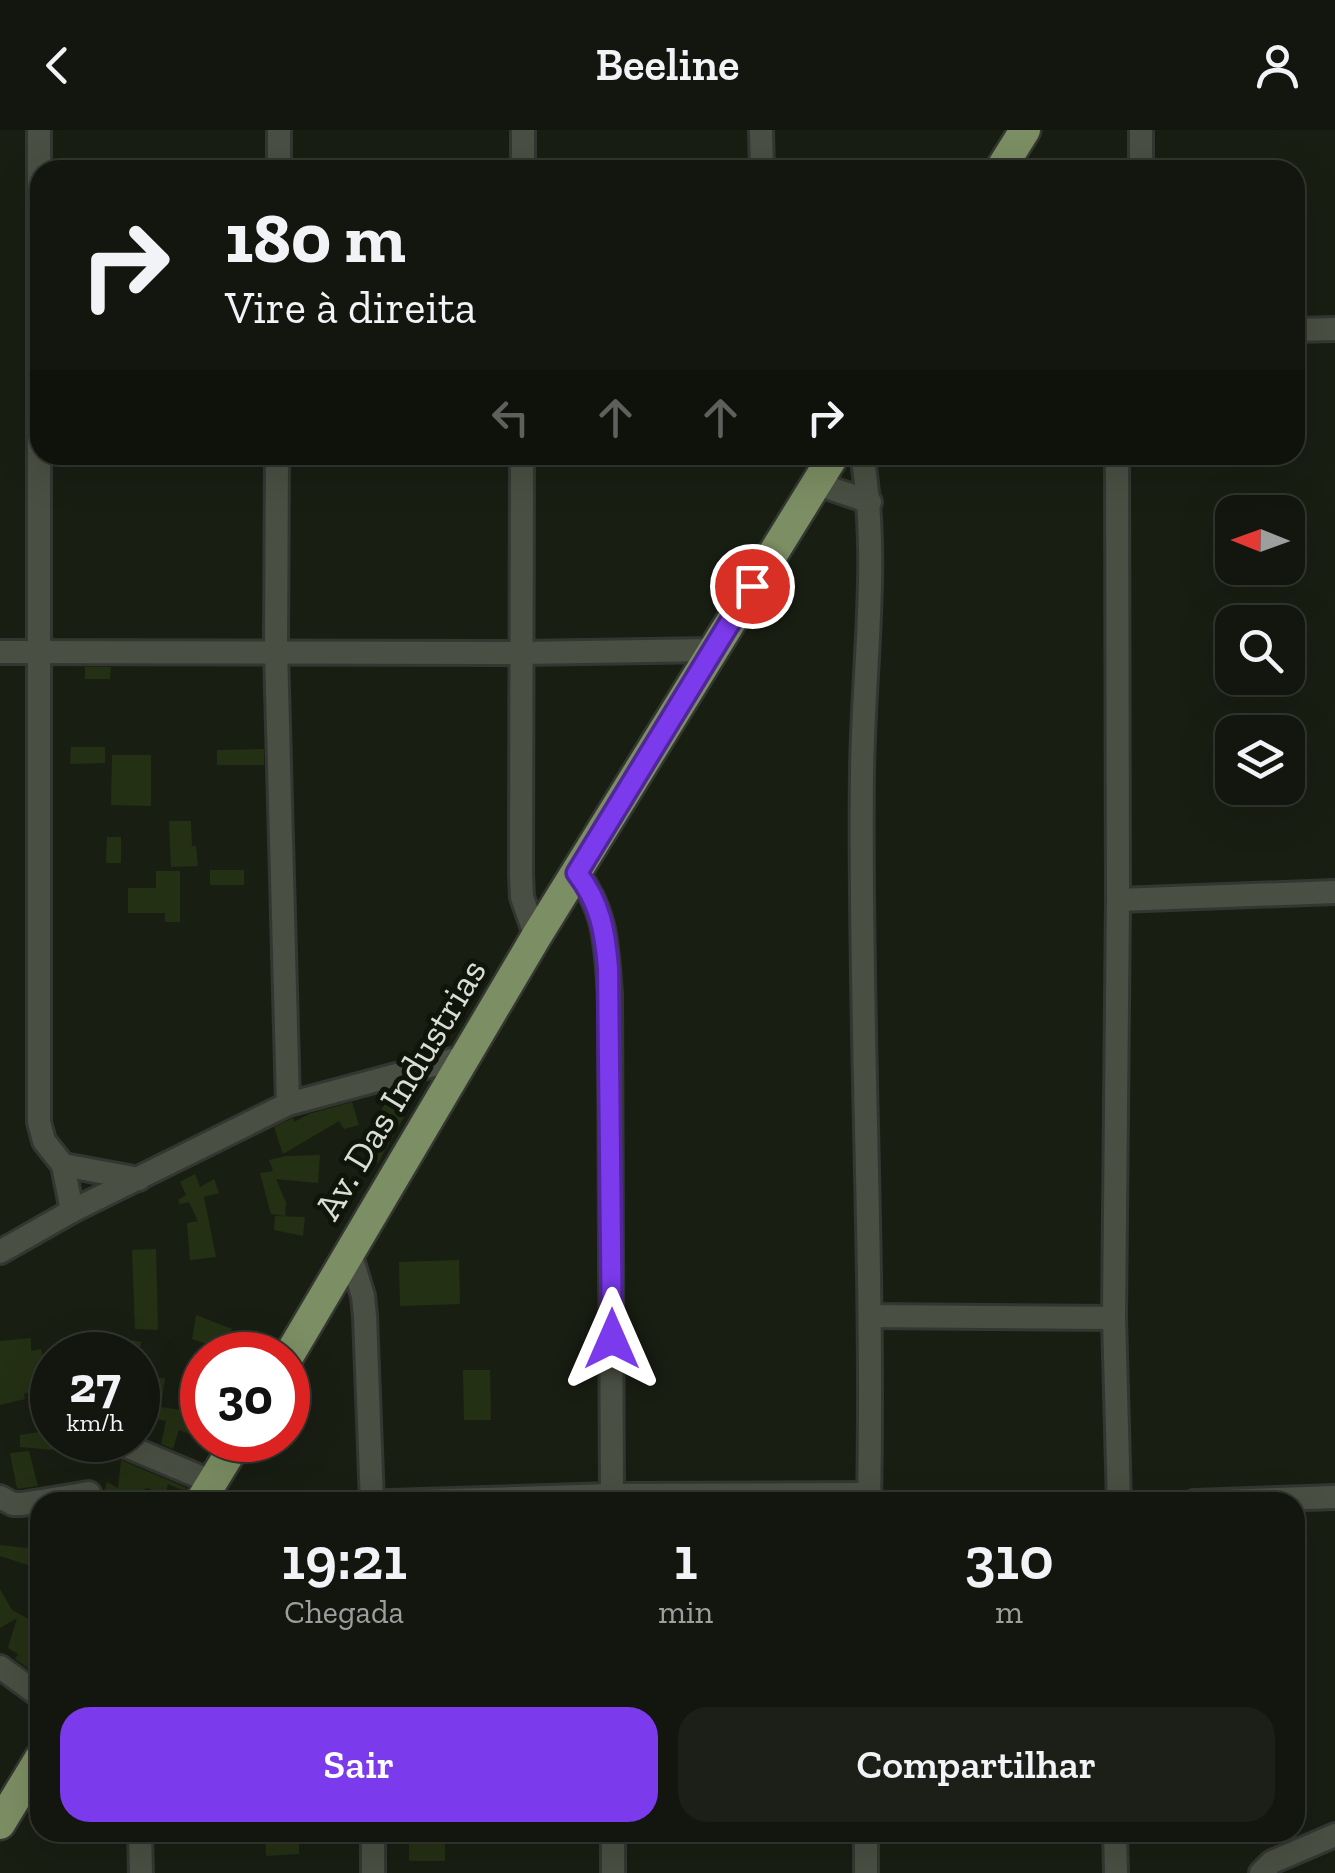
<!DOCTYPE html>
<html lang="pt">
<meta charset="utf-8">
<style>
:root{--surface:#13160e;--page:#1c1f17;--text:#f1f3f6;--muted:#9d9f9e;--line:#32352e;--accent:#7c3aed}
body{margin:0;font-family:"Zilla Slab",serif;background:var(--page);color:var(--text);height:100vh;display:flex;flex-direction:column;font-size:38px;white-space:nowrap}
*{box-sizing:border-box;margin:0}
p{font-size:32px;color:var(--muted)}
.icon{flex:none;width:55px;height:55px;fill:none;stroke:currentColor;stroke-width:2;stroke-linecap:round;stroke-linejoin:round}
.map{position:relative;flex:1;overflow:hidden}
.side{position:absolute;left:30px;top:1362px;width:1275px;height:350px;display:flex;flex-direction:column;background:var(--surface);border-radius:30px;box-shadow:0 10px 40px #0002,0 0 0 2px var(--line)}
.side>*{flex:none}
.guide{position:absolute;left:30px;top:30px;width:1275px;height:305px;border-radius:30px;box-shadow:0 10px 40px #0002,0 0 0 2px var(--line);background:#13160e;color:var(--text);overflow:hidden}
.needle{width:65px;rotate:271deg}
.controls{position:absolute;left:1215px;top:365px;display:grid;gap:20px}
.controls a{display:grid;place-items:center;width:90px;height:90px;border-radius:20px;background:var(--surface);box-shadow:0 10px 40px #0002,0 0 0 2px var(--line);font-size:50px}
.speed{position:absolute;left:30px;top:1202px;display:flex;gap:20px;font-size:50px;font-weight:700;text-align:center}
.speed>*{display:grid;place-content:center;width:130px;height:130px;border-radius:50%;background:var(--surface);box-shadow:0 10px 40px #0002,0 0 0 2px var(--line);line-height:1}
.speed small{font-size:25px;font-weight:400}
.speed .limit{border:15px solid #d22;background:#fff;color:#111}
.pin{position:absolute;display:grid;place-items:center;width:85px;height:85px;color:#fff;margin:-42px;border:5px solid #fff;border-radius:50%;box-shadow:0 2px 10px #0007}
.me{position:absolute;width:110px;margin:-55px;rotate:0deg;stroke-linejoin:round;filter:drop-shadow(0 0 8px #0008)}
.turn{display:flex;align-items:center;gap:35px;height:210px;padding:0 30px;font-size:45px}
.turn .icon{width:130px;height:130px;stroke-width:2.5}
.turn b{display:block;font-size:70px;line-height:85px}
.lanes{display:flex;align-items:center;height:95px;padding:0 30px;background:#0003;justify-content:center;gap:50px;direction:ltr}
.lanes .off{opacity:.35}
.eta{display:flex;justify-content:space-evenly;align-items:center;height:170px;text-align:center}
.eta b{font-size:60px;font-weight:600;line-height:70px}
.cta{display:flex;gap:20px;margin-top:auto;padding:20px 30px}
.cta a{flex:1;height:115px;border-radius:30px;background:var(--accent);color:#fff;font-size:40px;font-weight:600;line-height:115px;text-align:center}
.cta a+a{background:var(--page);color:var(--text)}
header{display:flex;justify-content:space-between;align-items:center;height:130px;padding:0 30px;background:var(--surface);font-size:45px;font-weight:600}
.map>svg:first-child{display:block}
.building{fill:#243014}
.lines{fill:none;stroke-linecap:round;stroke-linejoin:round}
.minor-casing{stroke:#343731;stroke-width:28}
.major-casing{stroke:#343731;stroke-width:35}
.minor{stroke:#4a4f43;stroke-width:22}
.major{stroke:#7c8e63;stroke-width:30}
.route-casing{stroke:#51269a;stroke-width:25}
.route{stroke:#7c3aed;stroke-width:18}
.labels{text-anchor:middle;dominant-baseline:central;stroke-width:10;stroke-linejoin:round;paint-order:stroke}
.street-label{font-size:38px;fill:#daddd6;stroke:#10150a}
</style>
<header><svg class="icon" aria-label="back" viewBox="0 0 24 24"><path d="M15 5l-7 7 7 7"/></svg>Beeline<svg class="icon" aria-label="person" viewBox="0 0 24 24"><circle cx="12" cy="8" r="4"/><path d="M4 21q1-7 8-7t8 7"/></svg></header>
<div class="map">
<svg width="1335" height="1743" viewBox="0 0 1335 1743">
<rect width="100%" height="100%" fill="#191e13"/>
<g class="building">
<polygon points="85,537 111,537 110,549 85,549"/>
<polygon points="71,617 105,617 105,633 70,634"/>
<polygon points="264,619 264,635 217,635 217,620"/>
<polygon points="112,625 151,625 151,676 111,675"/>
<polygon points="169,691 191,691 192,716 196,716 198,736 171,737"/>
<polygon points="107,707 121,707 121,733 106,733"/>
<rect x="210" y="740" width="34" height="15"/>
<polygon points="156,741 180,741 180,792 165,792 165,783 128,783 128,758 156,758"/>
<polygon points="352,972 359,995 344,999 339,991 283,1024 274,997 293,988 294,992 309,984"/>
<polygon points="386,972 406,983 378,1033 359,1017"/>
<polygon points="320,1025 318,1053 276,1049 286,1073 285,1086 271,1084 260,1043 273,1041 269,1030 286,1026"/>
<polygon points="195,1044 200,1057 214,1049 219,1063 204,1067 216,1127 190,1130 187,1093 198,1091 189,1072 180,1074 178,1070 186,1065 180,1052"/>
<polygon points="275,1086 305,1087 303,1106 274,1100"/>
<polygon points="156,1119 158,1200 135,1199 132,1120"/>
<polygon points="459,1130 460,1174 400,1176 399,1132"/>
<polygon points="196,1185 232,1199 224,1220 192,1209"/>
<polygon points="31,1208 31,1221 41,1219 43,1227 52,1229 52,1253 24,1264 25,1269 0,1275 0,1211"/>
<polygon points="125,1209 141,1212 139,1225 123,1225"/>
<polygon points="463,1240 490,1240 491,1290 464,1290"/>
<polygon points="143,1248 165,1248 161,1277 196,1282 189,1304 179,1300 173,1319 161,1314 166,1291 138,1285 139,1265 144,1265"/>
<polygon points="52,1300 52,1320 20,1317 20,1305"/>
<polygon points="29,1321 38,1356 17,1359 10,1323"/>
<polygon points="121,1330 187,1358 184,1361 168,1354 166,1365 146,1358 136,1372 123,1363 119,1372 100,1372 107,1352 118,1358"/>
<polygon points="36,1387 40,1387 40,1439 0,1426 0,1415 27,1418"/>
<polygon points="0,1459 12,1480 40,1495 40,1547 15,1529 18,1524 8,1518 17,1488 0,1498"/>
<polygon points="265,1702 299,1702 299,1724 266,1726"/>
<rect x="409" y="1703" width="36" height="28"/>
</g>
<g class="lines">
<g class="minor-casing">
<g id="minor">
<polyline points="39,0 39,992 44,1011 63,1035 72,1081"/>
<polyline points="761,0 762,40"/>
<polyline points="279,40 279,0"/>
<polyline points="523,40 523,0"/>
<polyline points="1141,40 1141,0"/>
<polyline points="1295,200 1335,199"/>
<polyline points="277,325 276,521 288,974"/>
<polyline points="522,325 521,744 522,767 536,807"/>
<path d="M 862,325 C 880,429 863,538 862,643 C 859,886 874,1129 869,1372"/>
<polyline points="1117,325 1118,770 1114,1188 1119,1372"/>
<polyline points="815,353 870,372"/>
<polyline points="0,522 521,523 713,520"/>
<path d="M 577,743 C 607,783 606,816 610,864 L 612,1372"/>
<polyline points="1118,770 1335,762"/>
<polyline points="63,1035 139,1049"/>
<polyline points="0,1122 72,1081 288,974 467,926"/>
<polyline points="350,1123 363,1166 365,1186 372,1372"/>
<polyline points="870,1186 1114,1188"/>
<polyline points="122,1310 124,1315 212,1352"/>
<polyline points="0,1367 13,1374 22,1374 89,1363"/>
<polyline points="389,1372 612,1365 869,1364"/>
<polyline points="1194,1372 1335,1367"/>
<polyline points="0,1537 40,1566"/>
<polyline points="140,1702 141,1743"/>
<polyline points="373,1702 373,1743"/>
<polyline points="613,1702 613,1743"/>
<polyline points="866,1702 866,1743"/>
<polyline points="1115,1702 1116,1743"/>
<polyline points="1261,1743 1272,1732 1335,1705"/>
</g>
</g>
<g class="major-casing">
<g id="major">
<polyline points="1000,40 1025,0"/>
<polyline points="288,1227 536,807 834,325"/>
<polyline points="200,1372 238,1310"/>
<polyline points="0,1694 40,1628"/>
</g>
</g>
<use href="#minor" class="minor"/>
<use href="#major" class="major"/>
</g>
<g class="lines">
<g class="route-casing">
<path id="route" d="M 612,1209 L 608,838 C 605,801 600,773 577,743 L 752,456"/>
</g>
<use href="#route" class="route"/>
</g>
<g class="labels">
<g class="street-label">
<text transform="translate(400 959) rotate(-59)">Av. Das Industrias</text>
</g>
</g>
</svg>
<div class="controls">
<a><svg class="needle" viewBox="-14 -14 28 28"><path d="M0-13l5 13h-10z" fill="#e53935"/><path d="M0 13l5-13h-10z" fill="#9d9f9e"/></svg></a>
<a><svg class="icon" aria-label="search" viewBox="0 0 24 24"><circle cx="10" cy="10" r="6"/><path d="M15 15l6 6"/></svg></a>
<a><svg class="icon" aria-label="layers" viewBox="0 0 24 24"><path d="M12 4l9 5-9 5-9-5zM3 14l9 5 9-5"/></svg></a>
</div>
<div class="speed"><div>27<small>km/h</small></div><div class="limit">30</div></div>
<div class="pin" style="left:752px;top:456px;background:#d93025"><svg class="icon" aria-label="arrive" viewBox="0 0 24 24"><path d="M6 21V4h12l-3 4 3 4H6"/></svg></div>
<svg class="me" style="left:612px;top:1209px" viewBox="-20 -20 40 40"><path d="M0-17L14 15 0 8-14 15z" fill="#7c3aed" stroke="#fff" stroke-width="4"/></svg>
<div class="guide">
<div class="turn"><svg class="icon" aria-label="right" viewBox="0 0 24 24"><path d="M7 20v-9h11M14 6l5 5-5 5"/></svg><div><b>180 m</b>Vire à direita</div></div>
<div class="lanes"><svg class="icon off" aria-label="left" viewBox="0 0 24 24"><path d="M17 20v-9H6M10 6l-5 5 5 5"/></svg><svg class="icon off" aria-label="ahead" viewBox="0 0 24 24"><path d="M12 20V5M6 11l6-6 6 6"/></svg><svg class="icon off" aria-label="ahead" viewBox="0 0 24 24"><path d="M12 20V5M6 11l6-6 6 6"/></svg><svg class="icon" aria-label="right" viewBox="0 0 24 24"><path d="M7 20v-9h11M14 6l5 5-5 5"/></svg></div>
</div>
<section class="side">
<div class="eta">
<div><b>19:21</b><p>Chegada</p></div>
<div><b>1</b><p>min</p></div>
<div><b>310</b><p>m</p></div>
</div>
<div class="cta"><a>Sair</a><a>Compartilhar</a></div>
</section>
</div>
